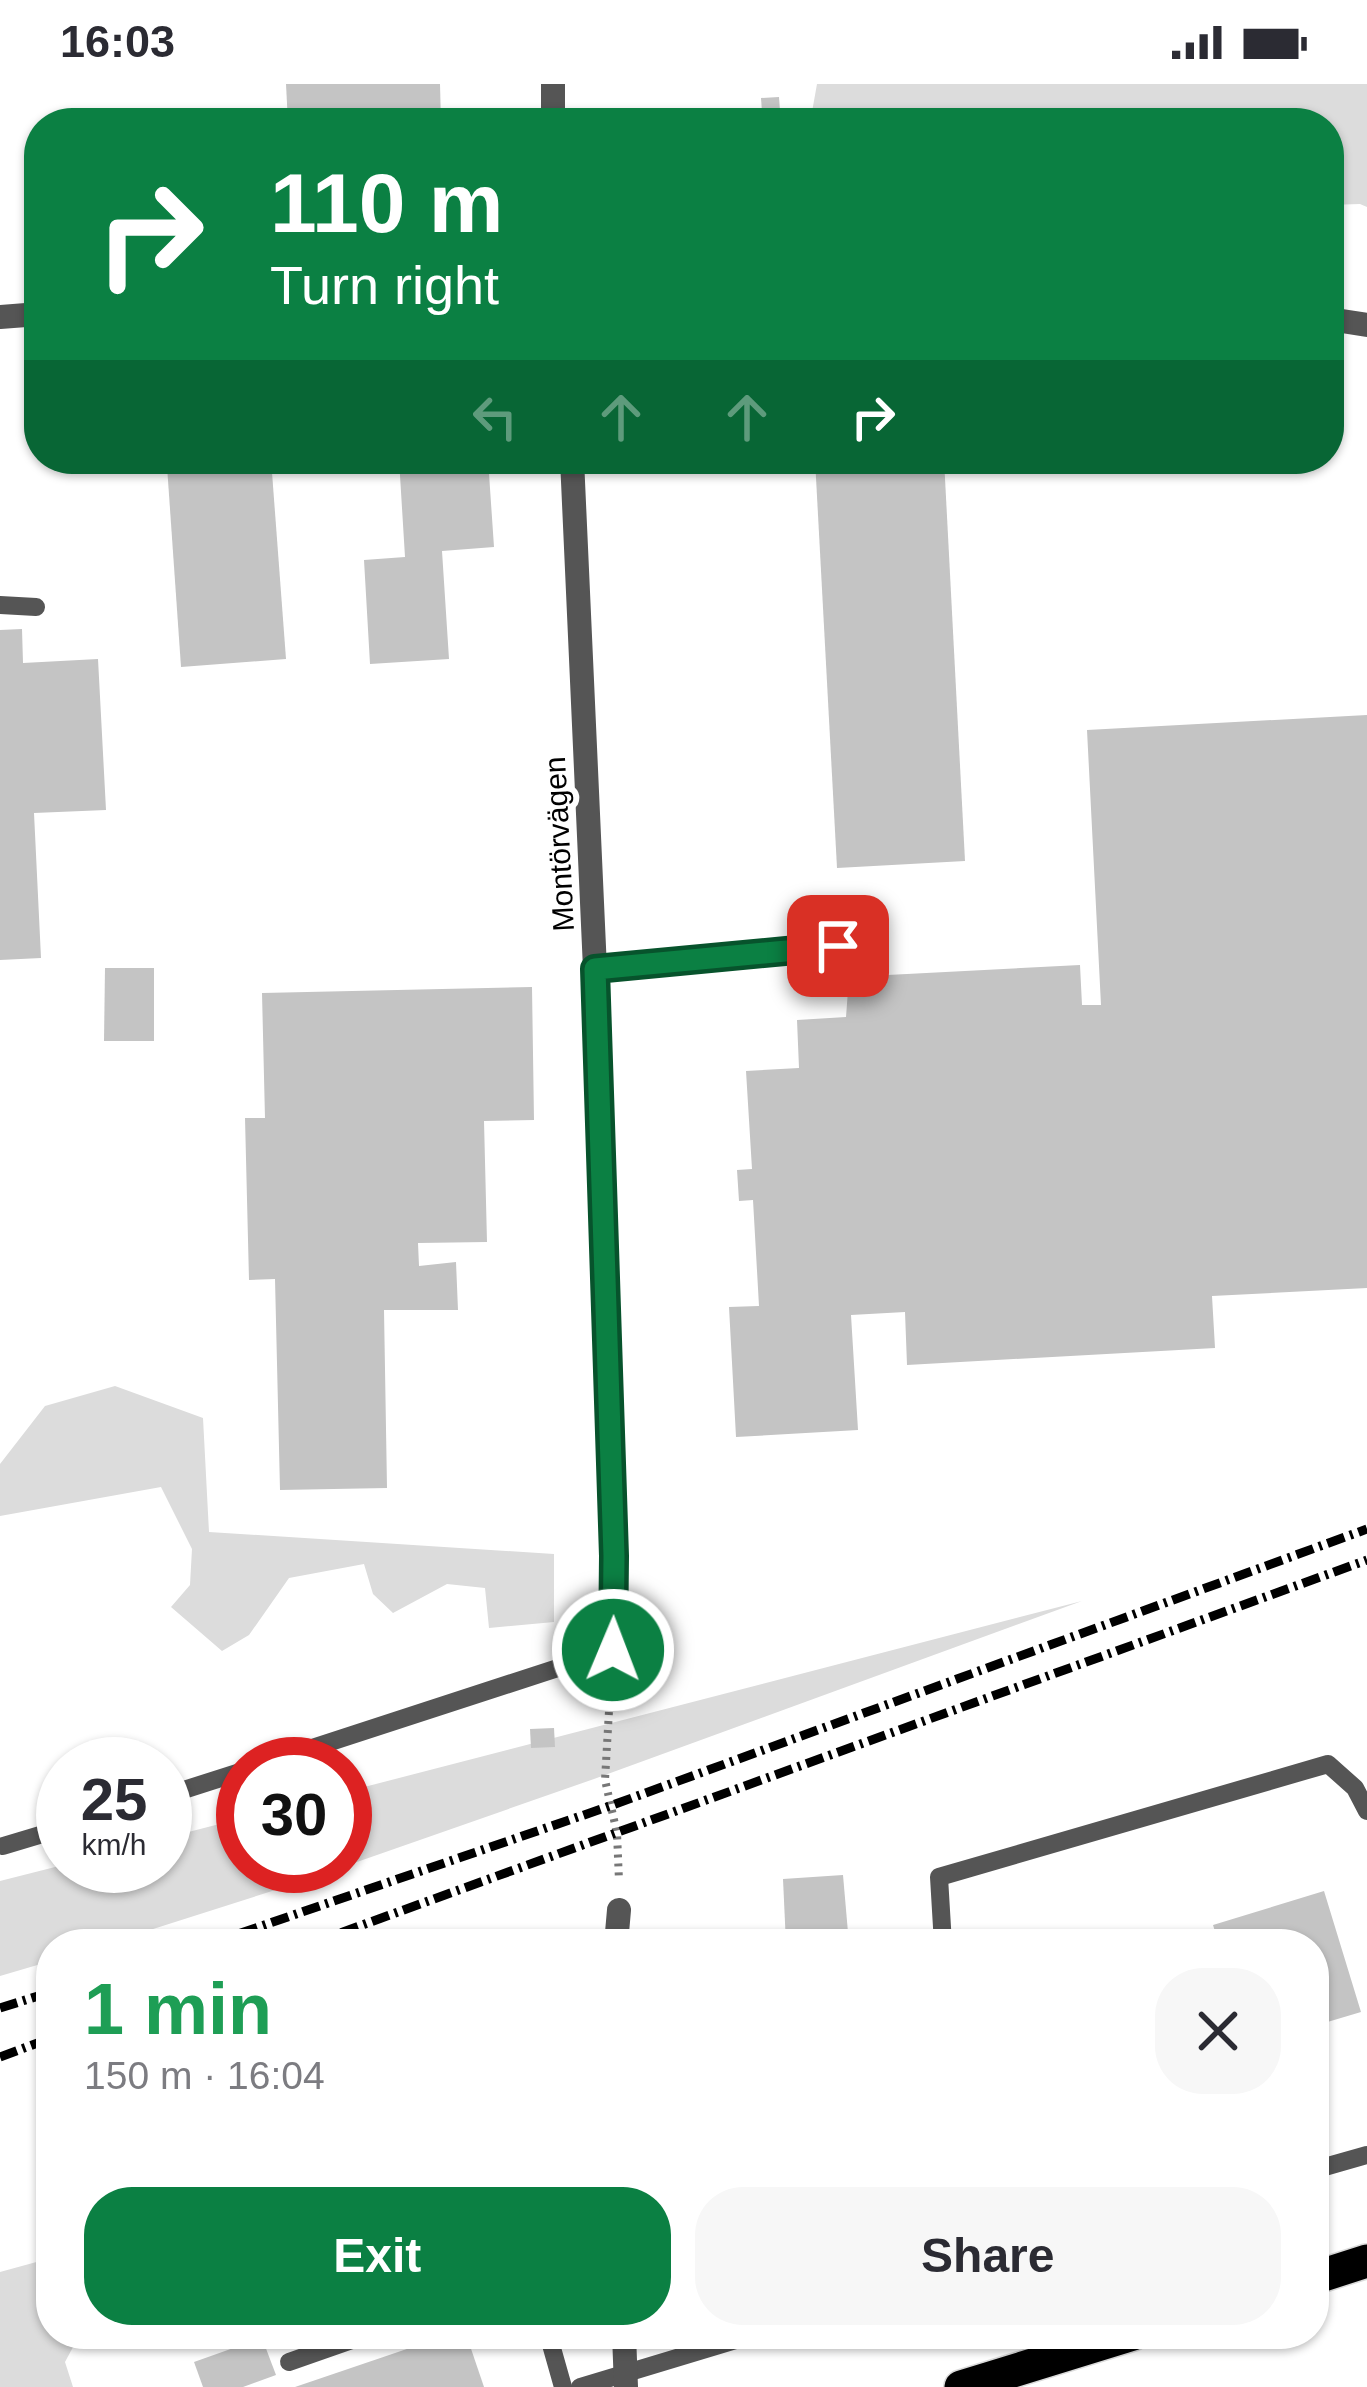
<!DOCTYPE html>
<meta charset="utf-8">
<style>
:root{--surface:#fff;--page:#f7f7f7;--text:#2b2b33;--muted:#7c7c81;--accent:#0b8043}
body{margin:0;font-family:Arial,sans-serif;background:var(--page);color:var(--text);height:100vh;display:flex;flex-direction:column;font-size:45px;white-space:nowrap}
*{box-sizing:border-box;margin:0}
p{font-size:39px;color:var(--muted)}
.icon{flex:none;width:66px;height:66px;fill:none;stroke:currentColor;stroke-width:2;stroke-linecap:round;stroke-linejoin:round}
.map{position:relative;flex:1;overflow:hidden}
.sheet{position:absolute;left:36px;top:1845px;width:1293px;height:420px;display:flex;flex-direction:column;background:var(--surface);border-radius:48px;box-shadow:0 3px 9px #0004}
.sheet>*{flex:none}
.top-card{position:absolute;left:24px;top:24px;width:1320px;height:366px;border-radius:48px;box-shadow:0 3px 9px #0004;background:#0b8043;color:#fff;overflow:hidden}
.speed{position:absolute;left:36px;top:1653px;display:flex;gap:24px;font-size:60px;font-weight:700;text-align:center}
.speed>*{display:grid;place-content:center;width:156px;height:156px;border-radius:50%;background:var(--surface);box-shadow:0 3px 9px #0004;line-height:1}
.speed small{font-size:30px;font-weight:400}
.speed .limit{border:18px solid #d22;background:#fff;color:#111}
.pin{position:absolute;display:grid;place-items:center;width:102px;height:102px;color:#fff;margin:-51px;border-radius:24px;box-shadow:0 6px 18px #0006}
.me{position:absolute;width:132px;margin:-66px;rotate:1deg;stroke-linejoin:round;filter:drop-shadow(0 0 9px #0008)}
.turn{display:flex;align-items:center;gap:42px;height:252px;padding:0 48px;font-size:54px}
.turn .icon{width:156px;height:156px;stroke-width:2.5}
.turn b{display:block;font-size:84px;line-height:102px}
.lanes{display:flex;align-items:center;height:114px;padding:0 48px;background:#0003;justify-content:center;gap:60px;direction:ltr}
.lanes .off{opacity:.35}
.round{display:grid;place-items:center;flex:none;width:126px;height:126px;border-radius:48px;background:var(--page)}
.headline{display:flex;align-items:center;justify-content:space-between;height:204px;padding:0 48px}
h1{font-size:72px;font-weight:800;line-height:90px;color:#1e9e55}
.cta{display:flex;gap:24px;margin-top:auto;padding:24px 48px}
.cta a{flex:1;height:138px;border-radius:48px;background:var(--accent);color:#fff;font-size:48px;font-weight:800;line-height:138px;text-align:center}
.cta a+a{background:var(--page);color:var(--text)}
.status{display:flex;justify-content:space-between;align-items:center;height:84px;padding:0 60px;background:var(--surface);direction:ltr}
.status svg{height:33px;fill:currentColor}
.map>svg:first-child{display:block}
.green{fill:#dcdcdc}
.building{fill:#c4c4c4}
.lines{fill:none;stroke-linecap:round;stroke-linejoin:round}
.trunk-casing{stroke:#dbdbdb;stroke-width:36}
.path{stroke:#777;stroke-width:8;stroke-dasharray:3 6;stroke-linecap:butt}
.service{stroke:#555;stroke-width:18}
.minor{stroke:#555;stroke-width:24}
.trunk{stroke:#000;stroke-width:33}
.rail{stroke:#000;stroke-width:9;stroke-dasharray:18 6 3 6;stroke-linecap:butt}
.route-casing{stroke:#07532c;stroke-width:30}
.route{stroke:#0b8043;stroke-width:21}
.labels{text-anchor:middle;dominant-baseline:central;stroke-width:12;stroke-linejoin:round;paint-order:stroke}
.street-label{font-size:30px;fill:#000;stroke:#fff}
</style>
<div class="status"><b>16:03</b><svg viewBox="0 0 49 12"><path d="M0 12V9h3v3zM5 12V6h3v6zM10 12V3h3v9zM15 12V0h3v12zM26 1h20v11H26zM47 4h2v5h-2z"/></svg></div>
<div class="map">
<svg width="1367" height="2303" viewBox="0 0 1367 2303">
<rect width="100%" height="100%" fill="#fff"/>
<g class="green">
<polygon points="817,0 1367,0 1367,123 1360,120 1329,121 1329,39 810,39"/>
<polygon points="115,1302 203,1334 209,1448 554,1470 554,1538 489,1544 485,1504 447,1500 393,1529 373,1510 364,1480 289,1494 249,1551 222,1567 171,1523 190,1501 192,1465 161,1403 0,1432 0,1380 45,1322"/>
<polygon points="1082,1517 594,1695 294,1800 106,1860 51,1860 51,1877 0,1892 0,1797 63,1781 165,1782 165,1754 243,1734 243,1782 345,1782 345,1708"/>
<polygon points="51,2174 51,2250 80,2250 65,2278 73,2303 0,2303 0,2188"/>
</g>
<g class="building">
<polygon points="286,0 440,0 441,39 288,39"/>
<polygon points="779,13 780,27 762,28 761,14"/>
<polygon points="252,375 271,375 286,575 181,583 167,382"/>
<polygon points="399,375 488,375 494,463 442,467 449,575 370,580 364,476 405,473"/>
<polygon points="815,375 944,375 965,777 837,784"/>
<polygon points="22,545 23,579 98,575 106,726 34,729 41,874 0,876 0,546"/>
<polygon points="1367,631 1367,1204 1212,1212 1215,1264 907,1281 905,1228 851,1231 858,1346 736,1353 729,1223 759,1222 753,1116 739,1117 737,1086 752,1085 746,987 799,984 797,936 846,933 849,893 1080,881 1082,921 1101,921 1087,646"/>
<polygon points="105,884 154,884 154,957 104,957"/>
<polygon points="532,903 534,1036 484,1037 487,1158 418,1159 419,1182 456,1178 458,1226 384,1226 387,1404 280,1406 275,1195 249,1196 245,1034 265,1034 262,909"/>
<polygon points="554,1644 555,1663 531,1664 530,1645"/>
<polygon points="843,1791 849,1860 786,1860 783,1795"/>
<polygon points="1324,1807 1361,1928 1314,1942 1314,1860 1219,1860 1213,1841"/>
<polygon points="451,2250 466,2250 484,2303 295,2303"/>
<polygon points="262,2254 276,2291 243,2303 203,2303 194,2278"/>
</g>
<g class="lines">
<g class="trunk-casing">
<g id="trunk">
<polyline points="1314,2194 1367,2177"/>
<polyline points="961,2303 1133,2250"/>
</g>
</g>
<polyline class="path" points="611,1592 605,1696 617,1749 619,1797"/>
<g class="service">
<polyline points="0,521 36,523"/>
<polyline points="595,885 839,862"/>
<polyline points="263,1680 613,1566"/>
<polyline points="165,1712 243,1687"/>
<polyline points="3,1762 63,1744"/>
<polyline points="943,1860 939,1793 1328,1680 1355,1704 1367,1727"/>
<polyline points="1314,2086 1367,2071"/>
<polyline points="548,2250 563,2303"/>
<polyline points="289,2278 369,2250"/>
<polyline points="580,2303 756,2250"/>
</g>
<g class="minor">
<polyline points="553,0 553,39"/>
<polyline points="0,233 39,230"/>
<polyline points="1329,235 1367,241"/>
<polyline points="572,375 595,885 614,1472 613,1566"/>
<polyline points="616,1860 619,1826"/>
<polyline points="624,2250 626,2303"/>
</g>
<use href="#trunk" class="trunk"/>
<g class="rail">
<polyline points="209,1860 610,1722 1367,1445"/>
<polyline points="310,1860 1367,1476"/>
<polyline points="0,1924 51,1908"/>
<polyline points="0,1973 51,1954"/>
</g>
</g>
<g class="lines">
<g class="route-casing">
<polyline id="route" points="613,1566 614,1472 595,885 838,862"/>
</g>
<use href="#route" class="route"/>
</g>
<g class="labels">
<g class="street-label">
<text transform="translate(559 760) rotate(-93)">Montörvägen</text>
</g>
</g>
</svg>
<div class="speed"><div>25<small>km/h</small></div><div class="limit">30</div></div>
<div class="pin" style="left:838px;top:862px;background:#d93025"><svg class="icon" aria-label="arrive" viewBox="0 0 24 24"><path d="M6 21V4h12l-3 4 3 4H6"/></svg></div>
<svg class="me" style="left:613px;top:1566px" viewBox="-20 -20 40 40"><circle r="17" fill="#0b8043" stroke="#fff" stroke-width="3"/><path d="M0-11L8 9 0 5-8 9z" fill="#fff"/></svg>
<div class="top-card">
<div class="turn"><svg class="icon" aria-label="right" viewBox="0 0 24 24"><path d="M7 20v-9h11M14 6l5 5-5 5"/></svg><div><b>110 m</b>Turn right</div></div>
<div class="lanes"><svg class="icon off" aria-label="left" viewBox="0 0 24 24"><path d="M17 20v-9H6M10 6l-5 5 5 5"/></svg><svg class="icon off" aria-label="ahead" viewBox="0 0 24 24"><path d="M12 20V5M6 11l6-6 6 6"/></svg><svg class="icon off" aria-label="ahead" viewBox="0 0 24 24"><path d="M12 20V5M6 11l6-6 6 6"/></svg><svg class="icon" aria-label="right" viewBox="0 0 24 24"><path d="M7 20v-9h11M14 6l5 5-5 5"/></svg></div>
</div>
<section class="sheet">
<div class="headline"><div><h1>1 min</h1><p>150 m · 16:04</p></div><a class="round"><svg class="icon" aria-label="close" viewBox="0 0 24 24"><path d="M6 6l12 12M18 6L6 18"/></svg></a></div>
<div class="cta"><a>Exit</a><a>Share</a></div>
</section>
</div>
